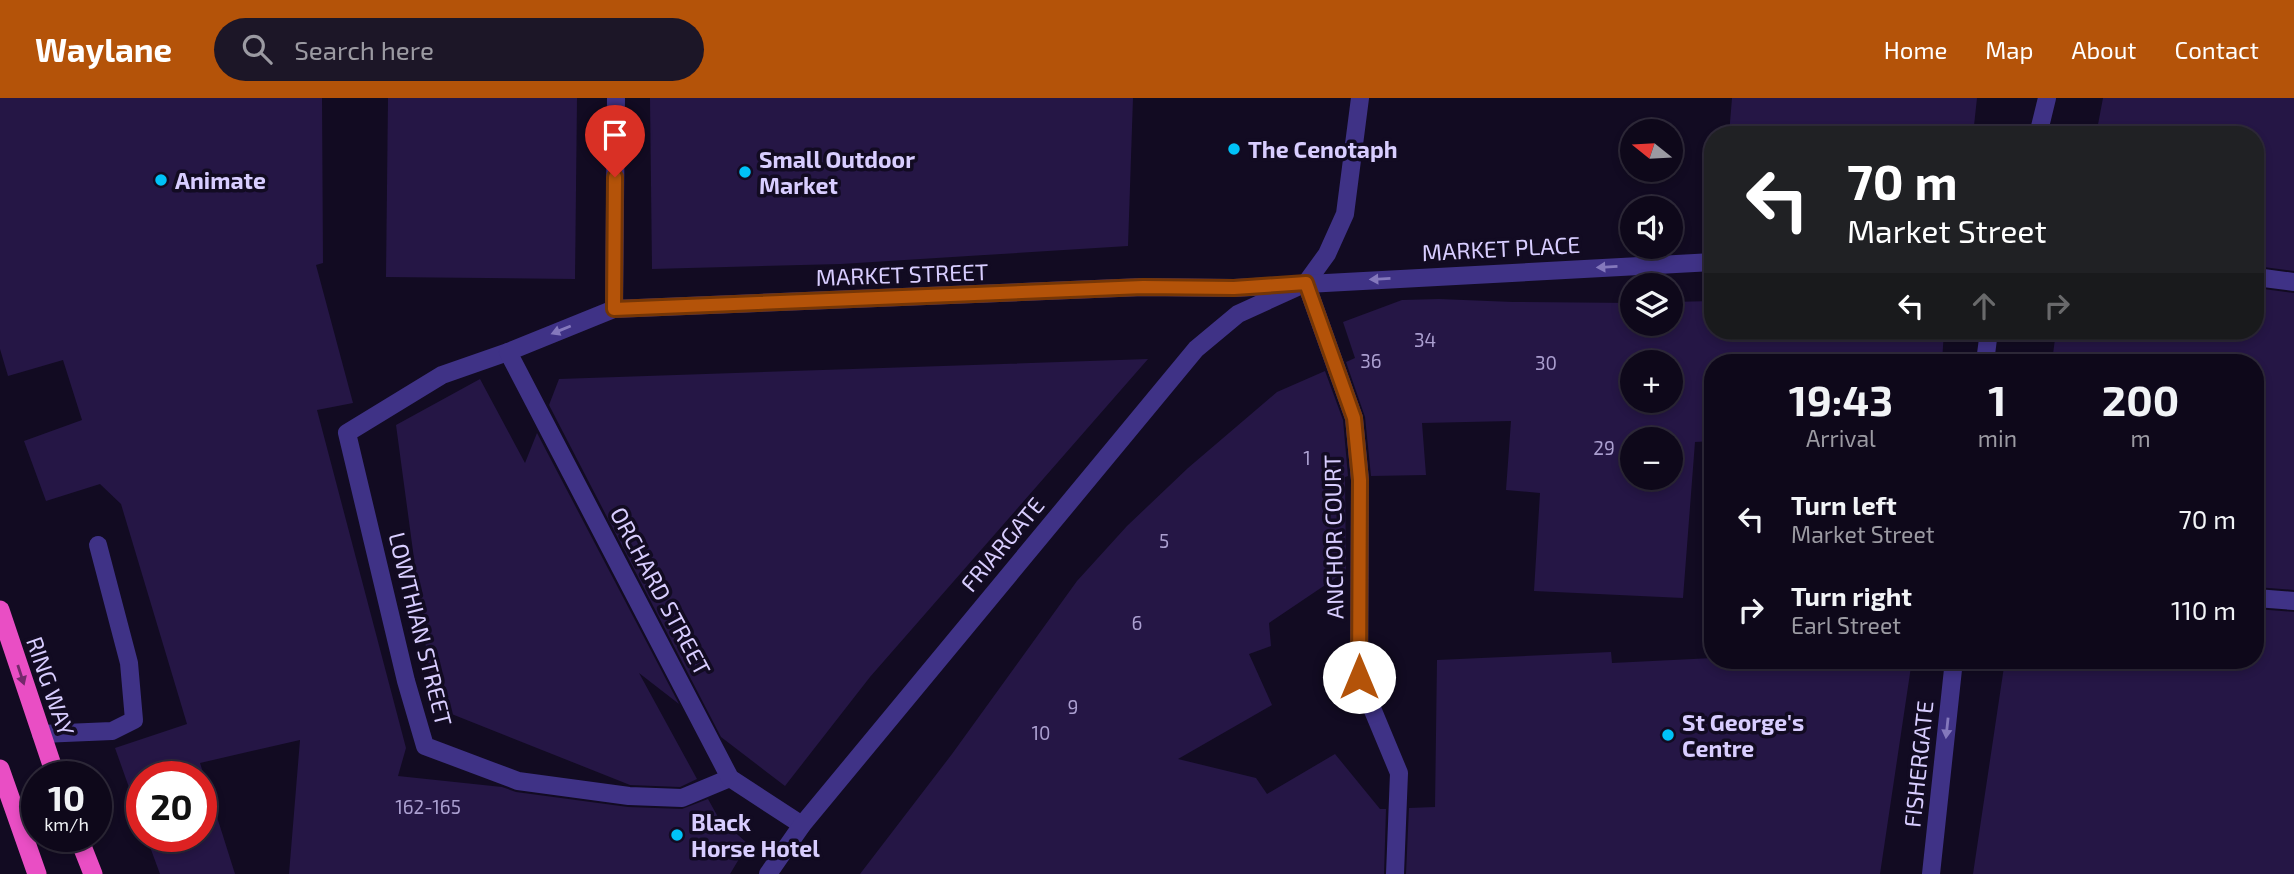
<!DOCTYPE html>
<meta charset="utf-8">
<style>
:root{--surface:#0e081a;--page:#1c1627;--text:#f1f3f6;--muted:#9b9aa2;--line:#2e2939;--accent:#b45309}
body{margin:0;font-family:"Exo 2",sans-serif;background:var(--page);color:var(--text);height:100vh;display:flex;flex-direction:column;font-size:26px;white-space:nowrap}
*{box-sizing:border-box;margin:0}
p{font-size:23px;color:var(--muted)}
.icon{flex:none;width:38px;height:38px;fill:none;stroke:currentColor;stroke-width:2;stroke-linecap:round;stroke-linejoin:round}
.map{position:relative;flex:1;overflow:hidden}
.panel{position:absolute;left:1704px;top:256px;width:560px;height:315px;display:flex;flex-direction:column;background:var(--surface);border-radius:28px;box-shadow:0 4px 10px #0003,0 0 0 2px var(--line)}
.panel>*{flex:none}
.banner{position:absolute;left:1704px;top:28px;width:560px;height:214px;border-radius:28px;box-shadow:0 4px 10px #0003,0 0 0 2px var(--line);background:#202124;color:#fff;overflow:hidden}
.needle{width:46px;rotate:288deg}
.buttons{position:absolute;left:1620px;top:21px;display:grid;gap:14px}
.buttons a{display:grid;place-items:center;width:63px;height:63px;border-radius:50%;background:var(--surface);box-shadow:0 4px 10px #0003,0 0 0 2px var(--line);font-size:35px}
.speed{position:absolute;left:21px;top:663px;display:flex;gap:14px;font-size:35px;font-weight:700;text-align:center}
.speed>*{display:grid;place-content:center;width:91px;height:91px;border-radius:50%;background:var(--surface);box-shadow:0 4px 10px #0003,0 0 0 2px var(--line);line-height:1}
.speed small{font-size:18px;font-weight:400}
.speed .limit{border:10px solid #d22;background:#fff;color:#111}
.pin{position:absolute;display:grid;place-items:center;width:60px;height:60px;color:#fff;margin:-72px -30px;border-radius:50% 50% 50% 0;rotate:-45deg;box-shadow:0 0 7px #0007}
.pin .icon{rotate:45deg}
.me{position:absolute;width:77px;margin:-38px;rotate:0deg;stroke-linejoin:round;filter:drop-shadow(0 0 5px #0008)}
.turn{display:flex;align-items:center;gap:24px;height:147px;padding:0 28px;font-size:32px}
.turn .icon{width:91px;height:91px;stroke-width:2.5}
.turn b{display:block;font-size:49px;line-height:60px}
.lanes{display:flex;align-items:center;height:66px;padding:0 28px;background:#0003;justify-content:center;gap:35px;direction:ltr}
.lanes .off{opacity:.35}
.eta{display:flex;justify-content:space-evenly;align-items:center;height:119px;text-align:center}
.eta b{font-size:42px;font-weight:700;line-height:49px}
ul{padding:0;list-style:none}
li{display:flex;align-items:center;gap:21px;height:91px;padding:0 28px}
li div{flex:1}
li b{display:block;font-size:26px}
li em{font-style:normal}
header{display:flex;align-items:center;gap:42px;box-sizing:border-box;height:98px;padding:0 35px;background:var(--accent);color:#fff}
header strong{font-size:33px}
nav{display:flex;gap:38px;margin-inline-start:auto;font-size:24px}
.search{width:490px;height:63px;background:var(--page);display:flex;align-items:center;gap:18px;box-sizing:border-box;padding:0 24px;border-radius:38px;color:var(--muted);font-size:26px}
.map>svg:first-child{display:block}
.building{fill:#251645;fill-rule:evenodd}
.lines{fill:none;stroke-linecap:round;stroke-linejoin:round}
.service{stroke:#3f3286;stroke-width:18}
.pedestrian{stroke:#3f3286;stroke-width:18}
.minor{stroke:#3f3286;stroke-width:18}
.trunk{stroke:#e94ec4;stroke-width:19}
.oneway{fill:#8478bc}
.oneway2{fill:#73296b}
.route-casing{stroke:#753606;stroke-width:18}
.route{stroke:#b45309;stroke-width:12}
.poi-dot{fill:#00c2f8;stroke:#120b22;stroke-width:2.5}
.labels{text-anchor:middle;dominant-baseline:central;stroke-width:7;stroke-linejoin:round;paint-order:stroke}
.number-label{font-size:19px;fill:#ab9fd0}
.poi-label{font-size:23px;font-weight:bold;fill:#d8cdff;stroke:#120b22;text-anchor:start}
.street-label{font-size:23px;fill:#d8cdff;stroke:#120b22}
</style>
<header>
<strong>Waylane</strong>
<div class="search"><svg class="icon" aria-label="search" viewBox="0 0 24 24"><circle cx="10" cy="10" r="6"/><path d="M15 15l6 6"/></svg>Search here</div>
<nav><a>Home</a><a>Map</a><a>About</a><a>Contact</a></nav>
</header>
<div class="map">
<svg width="2294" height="776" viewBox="0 0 2294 776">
<rect width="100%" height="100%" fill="#120b22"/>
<g class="building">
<polygon points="0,0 322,0 323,165 316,167 353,305 317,312 406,650 398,678 502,689 516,694 628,709 682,711 708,701 718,719 748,746 730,776 289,776 300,642 200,665 235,776 160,776 146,738 201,738 201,679 142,679 142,726 115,650 187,626 121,406 100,386 46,403 24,343 82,322 63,262 8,278 0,251"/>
<polygon points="388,0 577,0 575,181 386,179"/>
<polygon points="650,0 1133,0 1128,148 841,166 652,171"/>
<polygon points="1732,0 1977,0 1973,37 1729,37"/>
<polygon points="2103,0 2294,0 2294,173 2256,168 2256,37 2096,37"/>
<polygon points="2256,190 2294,195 2294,492 2256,489 2256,264 2052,264 2056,233 2256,233"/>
<path d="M 1439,201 L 1513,204 L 1633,205 L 1633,226 L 1671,226 L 1671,204 L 1713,203 L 1713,233 L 1944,233 L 1942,264 L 1713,264 L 1713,343 L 1695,344 L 1683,500 L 1534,493 L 1540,395 L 1506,392 L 1511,323 L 1422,325 L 1426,377 L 1371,378 L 1365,319 L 1346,264 L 1355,260 L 1343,224 L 1402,202 ZM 1633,264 L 1671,264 L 1671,303 L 1633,303 ZM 1633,341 L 1671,341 L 1671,380 L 1633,380 Z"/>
<polygon points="1148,261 870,579 785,688 721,639 549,307 559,281"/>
<polygon points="1325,273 1343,322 1348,378 1345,379 1346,473 1269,525 1271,548 1249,556 1272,607 1178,661 1256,680 1267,696 1335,656 1380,711 1386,711 1384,776 860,776 952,656 1077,483 1127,428 1188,370 1277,294"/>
<polygon points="480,281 525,365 537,335 679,606 639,575 697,681 680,689 630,687 434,609 396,327"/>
<polygon points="2256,511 2294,514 2294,776 1973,776 2005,562 2256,562"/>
<polygon points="1611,554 1612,565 1713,560 1713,562 1912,562 1880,776 1406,776 1409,710 1435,709 1437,562"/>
</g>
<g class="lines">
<g class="service">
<polyline points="1306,185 1354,320 1360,382 1359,579 1399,675 1395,776"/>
<polyline points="508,254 442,277 347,335 406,583 425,648 518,683 629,698 682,700 730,680"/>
<polyline points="41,636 112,633 134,622 129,565 98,447"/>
</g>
<g class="pedestrian">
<polyline points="614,211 508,254 730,680 802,727"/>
<polyline points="2256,500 2294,503"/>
<polyline points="768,776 802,727 1196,251 1238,216 1306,185 1327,156 1345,116 1360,0"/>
</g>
<g class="minor">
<polyline points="616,0 614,211 1143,189 1234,190 1713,164"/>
<polyline points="2038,37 2047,0"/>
<polyline points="2256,179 2294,184"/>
<polyline points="1985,264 1989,233"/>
<polyline points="1931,776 1954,562"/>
</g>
<g class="trunk">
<polyline points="0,512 56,679"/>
<polyline points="0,671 37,776"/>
<polyline points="78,738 93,776"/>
</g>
</g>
<defs><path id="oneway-solid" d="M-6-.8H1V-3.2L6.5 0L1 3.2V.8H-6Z" transform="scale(1.75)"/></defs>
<g class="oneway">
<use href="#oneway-solid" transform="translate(1607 169) rotate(177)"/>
<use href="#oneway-solid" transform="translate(1380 181) rotate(177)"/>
<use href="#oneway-solid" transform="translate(561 232) rotate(158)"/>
<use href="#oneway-solid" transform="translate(1947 630) rotate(96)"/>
</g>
<use class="oneway2" href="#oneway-solid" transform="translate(21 577) rotate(72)"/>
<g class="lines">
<g class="route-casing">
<polyline id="route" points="615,79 614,211 1143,189 1234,190 1306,185 1354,320 1360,382 1359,579"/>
</g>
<use href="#route" class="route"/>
</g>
<g class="poi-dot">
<circle cx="1234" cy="51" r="7"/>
<circle cx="745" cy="74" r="7"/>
<circle cx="161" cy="82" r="7"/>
<circle cx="1668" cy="637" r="7"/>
<circle cx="677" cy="737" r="7"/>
</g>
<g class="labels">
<g class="number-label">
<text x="1425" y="241">34</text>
<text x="1371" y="262">36</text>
<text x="1546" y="264">30</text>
<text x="1604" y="349">29</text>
<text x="1307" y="359">1</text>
<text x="1164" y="442">5</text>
<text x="1137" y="524">6</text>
<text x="1073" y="608">9</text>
<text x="1041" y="634">10</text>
<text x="428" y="708">162-165</text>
</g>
<g class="poi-label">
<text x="1248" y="51">The Cenotaph</text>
<text x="759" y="61">Small Outdoor<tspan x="759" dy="26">Market</tspan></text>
<text x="175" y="82">Animate</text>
<text x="1682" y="624">St George's<tspan x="1682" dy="26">Centre</tspan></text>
<text x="691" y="724">Black<tspan x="691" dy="26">Horse Hotel</tspan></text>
</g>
<g class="street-label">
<text transform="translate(1501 150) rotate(-3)">MARKET PLACE</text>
<text transform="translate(902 176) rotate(-2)">MARKET STREET</text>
<text transform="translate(1333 439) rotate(-91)">ANCHOR COURT</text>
<text transform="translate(1002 446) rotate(-50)">FRIARGATE</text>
<text transform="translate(661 493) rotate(62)">ORCHARD STREET</text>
<text transform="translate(421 531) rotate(76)">LOWTHIAN STREET</text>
<text transform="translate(51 588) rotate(71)">RING WAY</text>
<text transform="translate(1918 666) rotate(-84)">FISHERGATE</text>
</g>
</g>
</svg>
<div class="buttons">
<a><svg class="needle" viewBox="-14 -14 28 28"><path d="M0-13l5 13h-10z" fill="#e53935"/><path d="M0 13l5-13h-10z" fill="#9b9aa2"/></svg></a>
<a><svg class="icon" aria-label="sound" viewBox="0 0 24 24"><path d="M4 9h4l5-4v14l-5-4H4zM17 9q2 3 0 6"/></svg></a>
<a><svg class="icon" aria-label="layers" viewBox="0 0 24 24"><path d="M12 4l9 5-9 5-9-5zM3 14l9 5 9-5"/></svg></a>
<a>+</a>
<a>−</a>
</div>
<div class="speed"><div>10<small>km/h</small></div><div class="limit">20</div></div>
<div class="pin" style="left:615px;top:79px;background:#d93025"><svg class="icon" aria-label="arrive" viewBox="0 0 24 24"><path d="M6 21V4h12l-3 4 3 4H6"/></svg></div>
<svg class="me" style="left:1359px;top:579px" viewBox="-20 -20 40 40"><circle r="19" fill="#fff"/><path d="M0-13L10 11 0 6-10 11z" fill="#b45309"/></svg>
<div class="banner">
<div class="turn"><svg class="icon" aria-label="left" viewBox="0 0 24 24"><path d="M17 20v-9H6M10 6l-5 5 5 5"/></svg><div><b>70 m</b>Market Street</div></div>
<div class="lanes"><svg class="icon" aria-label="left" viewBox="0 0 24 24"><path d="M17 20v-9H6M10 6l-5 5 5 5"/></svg><svg class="icon off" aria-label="ahead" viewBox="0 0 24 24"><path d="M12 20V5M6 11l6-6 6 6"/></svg><svg class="icon off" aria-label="right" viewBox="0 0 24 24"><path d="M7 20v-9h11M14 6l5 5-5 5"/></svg></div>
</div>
<section class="panel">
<div class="eta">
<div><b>19:43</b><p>Arrival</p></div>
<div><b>1</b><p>min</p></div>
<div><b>200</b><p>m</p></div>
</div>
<ul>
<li><svg class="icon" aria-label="left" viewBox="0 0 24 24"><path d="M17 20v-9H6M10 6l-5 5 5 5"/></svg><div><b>Turn left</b><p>Market Street</p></div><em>70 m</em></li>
<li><svg class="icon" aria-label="right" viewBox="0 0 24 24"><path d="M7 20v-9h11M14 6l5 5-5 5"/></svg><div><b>Turn right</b><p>Earl Street</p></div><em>110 m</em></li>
</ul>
</section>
</div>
